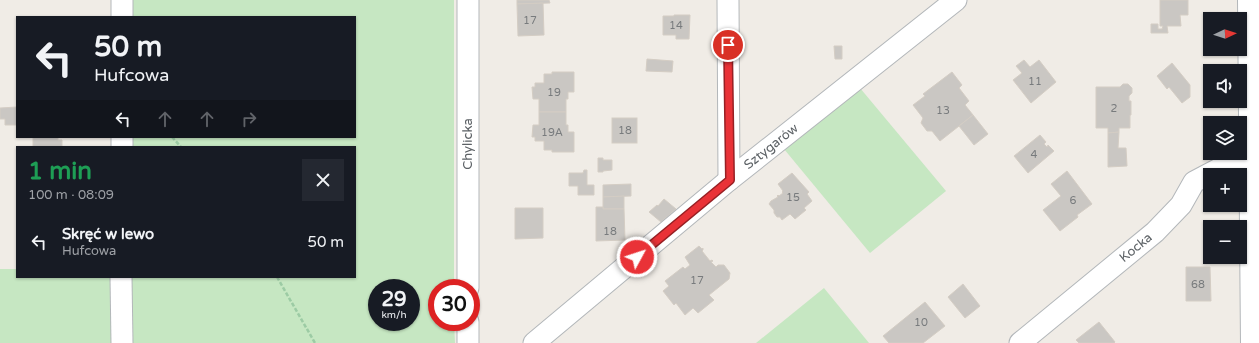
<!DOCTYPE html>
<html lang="pl">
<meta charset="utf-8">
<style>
:root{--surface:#171b24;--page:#242831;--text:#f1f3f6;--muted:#9ea1a6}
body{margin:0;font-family:"Varela Round",sans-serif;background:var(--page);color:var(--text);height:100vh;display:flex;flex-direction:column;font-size:15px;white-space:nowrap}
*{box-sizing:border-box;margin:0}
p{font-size:13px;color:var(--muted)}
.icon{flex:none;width:22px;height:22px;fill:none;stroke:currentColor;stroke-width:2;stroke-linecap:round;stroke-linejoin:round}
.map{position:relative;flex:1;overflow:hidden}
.panel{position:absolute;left:16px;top:146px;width:340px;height:132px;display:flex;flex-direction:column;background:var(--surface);border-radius:0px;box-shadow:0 1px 3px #0004}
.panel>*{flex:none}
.guide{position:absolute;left:16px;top:16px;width:340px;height:122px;border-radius:0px;box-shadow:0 1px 3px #0004;background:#171b24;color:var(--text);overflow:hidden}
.needle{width:26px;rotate:86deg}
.buttons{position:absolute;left:1203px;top:12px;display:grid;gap:8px}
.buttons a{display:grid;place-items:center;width:44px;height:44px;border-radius:0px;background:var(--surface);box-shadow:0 1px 3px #0004;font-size:20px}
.speed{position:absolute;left:368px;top:279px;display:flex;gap:8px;font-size:20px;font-weight:700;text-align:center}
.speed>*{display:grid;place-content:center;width:52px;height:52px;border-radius:50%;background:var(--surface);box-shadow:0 1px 3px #0004;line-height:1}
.speed small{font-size:10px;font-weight:400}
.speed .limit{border:6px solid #d22;background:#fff;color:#111}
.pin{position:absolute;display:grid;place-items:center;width:34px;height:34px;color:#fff;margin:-17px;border:2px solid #fff;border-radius:50%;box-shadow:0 1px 4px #0007}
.me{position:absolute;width:44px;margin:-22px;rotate:50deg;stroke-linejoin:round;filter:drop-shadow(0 0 3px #0008)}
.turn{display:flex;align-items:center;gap:14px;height:84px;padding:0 12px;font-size:18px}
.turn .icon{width:52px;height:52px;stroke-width:2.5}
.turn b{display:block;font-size:28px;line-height:34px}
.lanes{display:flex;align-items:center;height:38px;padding:0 12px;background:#0003;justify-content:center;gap:20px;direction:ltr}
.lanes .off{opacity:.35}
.round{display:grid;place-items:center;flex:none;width:42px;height:42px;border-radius:0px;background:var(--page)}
.head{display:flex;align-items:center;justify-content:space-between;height:68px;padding:0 12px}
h1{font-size:24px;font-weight:700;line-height:30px;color:#1e9e55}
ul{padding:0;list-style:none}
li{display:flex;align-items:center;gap:12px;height:56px;padding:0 12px}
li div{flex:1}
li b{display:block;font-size:15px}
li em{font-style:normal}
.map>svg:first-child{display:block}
.green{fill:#c6e7c2;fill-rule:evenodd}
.building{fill:#cac7c3;stroke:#d4cdc4}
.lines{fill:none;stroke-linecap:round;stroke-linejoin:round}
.minor-casing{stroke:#b3b7ba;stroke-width:23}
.tertiary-casing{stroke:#b3b7ba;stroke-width:24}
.path{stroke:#9ccba4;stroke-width:2.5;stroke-dasharray:4 2;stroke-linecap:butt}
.minor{stroke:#fff;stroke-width:21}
.tertiary{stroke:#fff;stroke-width:22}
.route-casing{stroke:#972024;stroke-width:10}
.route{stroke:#e93237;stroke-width:7}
.labels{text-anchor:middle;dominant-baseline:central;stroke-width:3;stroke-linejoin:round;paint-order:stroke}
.number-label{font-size:11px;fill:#787b7d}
.street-label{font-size:13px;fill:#5d6266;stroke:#fff}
</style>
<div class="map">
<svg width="1259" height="343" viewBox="0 0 1259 343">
<rect width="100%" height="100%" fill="#f0ece6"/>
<g class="green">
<path d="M 127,0 L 454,0 L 454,288 L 437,288 L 437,322 L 454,322 L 455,343 L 127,343 L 127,277 L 355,277 L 355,147 L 127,147 L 127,137 L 355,137 L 355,17 L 127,17 ZM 377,288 L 411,288 L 411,322 L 377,322 Z"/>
<polygon points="860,88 946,191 870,253 784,149"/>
<polygon points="0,269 17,269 17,277 114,277 114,343 0,343"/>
<polygon points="824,288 869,343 756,343"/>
</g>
<g class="building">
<polygon points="517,0 549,0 550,3 517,4"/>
<polygon points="1160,0 1188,0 1188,15 1180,15 1181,26 1167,26 1168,33 1151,33 1151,24 1158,24 1158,29 1162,29 1163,26 1160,26"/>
<polygon points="543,3 544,35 518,36 517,4"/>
<polygon points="674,15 690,15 689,39 676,39 676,35 663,35 663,16 674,16"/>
<polygon points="834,46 842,46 842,59 835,59"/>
<polygon points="647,59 673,61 672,72 646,71"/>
<polygon points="1024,60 1030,67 1039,60 1056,82 1031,103 1013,80 1022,73 1016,66"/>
<polygon points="1172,63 1190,85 1190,97 1182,103 1169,87 1167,89 1157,76"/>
<polygon points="552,72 574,72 574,92 568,92 568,99 566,99 566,112 539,112 539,99 533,99 532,87 535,87 535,83 544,83 544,74 552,74"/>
<polygon points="952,72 962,85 959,88 969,101 965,105 973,115 940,141 932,131 927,131 921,123 923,118 913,105 925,96 923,94"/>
<polygon points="1123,84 1128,84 1132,88 1132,93 1129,96 1129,101 1131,101 1131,115 1130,115 1130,128 1119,128 1119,132 1108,133 1108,128 1096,128 1096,87 1120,87"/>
<polygon points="17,107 17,125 5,125 5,119 0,119 0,108"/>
<polygon points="539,112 566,112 566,125 568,125 568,132 574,132 574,152 552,152 552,150 544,150 544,141 535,141 535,137 532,137 533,125 539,125"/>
<polygon points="973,115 988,134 974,145 959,126"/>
<rect x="612" y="118" width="25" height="25"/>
<polygon points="1119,132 1118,148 1126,148 1127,166 1108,167 1108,133"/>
<polygon points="1040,135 1046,142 1044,144 1047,147 1048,145 1054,151 1028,173 1014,156"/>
<polygon points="33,137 58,137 58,140 62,140 62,147 33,147"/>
<polygon points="598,158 603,158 603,160 612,160 612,170 603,171 603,172 598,172"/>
<polygon points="584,170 587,170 587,185 594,185 594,195 578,195 578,186 569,186 569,173 583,173"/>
<polygon points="1067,171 1092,204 1077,215 1078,217 1060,231 1043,210 1061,196 1051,184"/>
<polygon points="792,173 809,192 807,194 812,201 804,208 806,210 795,219 790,214 782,220 780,217 777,217 774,213 774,210 769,204 771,201 778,197 777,196 778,195 779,196 783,193 782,192 783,191 778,184"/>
<polygon points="631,184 631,196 603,197 603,185"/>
<polygon points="624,196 624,209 603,209 603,197"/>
<polygon points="664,199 676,209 661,222 649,212 657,205 658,206"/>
<polygon points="596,207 603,207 603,209 624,209 625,240 596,241"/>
<polygon points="515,208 543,208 543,238 515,239"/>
<polygon points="699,246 702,249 703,248 703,250 702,251 710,261 712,260 713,261 711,262 716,267 718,265 724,265 730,273 729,279 709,295 714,300 698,313 693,308 685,315 676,303 674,305 663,291 669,286 665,281 683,267 685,269 690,265 685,257"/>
<polygon points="1186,267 1210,267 1211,301 1186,301"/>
<polygon points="963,284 980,306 965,318 948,297"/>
<polygon points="925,302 945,326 923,343 889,343 883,336"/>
<polygon points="1099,322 1115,342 1114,343 1079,343 1076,340"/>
</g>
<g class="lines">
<g class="minor-casing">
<g id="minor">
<polyline points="468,0 468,288"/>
<polyline points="728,0 729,180"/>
<polyline points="122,17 122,0"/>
<polyline points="122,147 122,137"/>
<polyline points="121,277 122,343"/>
<polyline points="468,322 468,343"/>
<path id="s1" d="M 534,343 L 729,180 L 956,0"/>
<path id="s2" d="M 1020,343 L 1155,232 L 1181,205 L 1194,182 L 1230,163 L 1250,154"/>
</g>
</g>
<g class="tertiary-casing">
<polyline id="tertiary" points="1249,0 1252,343"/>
</g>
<g class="path">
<polyline points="172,137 181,147"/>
<polyline points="277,277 315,343"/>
</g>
<use href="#minor" class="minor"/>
<use href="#tertiary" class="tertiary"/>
</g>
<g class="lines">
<g class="route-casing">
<polyline id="route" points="637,257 730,180 728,45"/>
</g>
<use href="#route" class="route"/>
</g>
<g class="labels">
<g class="number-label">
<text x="530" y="20">17</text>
<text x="676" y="25">14</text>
<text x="1035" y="81">11</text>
<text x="554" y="92">19</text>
<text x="1114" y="108">2</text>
<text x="943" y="110">13</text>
<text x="625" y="130">18</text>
<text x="552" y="132">19A</text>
<text x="1034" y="154">4</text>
<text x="793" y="197">15</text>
<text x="1073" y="200">6</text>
<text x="610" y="231">18</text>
<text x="697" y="280">17</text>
<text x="1198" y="284">68</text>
<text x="921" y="322">10</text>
</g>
<g class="street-label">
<text transform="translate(468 144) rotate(-90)">Chylicka</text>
<text stroke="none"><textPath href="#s1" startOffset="308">Sztygarów</textPath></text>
<text stroke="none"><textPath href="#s2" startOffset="150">Kocka</textPath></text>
</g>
</g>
</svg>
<div class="buttons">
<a><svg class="needle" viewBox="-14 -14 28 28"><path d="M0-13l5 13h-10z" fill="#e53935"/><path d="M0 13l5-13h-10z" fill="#9ea1a6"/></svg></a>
<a><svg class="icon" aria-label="sound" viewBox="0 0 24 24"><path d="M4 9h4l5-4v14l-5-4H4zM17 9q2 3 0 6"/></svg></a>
<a><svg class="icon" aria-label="layers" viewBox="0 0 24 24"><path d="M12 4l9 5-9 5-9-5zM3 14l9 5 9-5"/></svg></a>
<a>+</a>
<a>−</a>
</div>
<div class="speed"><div>29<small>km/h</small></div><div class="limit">30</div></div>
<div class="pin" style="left:728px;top:45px;background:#d93025"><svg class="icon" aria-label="arrive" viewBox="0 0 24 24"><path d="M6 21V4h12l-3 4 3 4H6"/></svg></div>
<svg class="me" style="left:637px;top:257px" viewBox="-20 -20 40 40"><circle r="17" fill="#e93237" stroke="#fff" stroke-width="3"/><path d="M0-11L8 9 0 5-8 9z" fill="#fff"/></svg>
<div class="guide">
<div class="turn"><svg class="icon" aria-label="left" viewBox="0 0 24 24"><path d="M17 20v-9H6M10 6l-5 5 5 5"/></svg><div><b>50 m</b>Hufcowa</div></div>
<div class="lanes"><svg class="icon" aria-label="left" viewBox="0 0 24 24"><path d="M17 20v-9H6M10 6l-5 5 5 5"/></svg><svg class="icon off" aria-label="ahead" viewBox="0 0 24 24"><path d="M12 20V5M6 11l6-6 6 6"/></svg><svg class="icon off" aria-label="ahead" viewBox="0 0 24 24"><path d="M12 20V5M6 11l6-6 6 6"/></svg><svg class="icon off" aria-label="right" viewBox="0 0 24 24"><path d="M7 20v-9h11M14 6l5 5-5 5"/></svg></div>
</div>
<section class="panel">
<div class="head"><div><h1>1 min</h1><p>100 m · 08:09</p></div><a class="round"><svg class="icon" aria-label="close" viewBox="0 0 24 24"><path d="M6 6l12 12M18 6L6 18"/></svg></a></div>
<ul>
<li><svg class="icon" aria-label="left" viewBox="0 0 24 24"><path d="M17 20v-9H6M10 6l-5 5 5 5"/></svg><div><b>Skręć w lewo</b><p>Hufcowa</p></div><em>50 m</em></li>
</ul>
</section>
</div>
